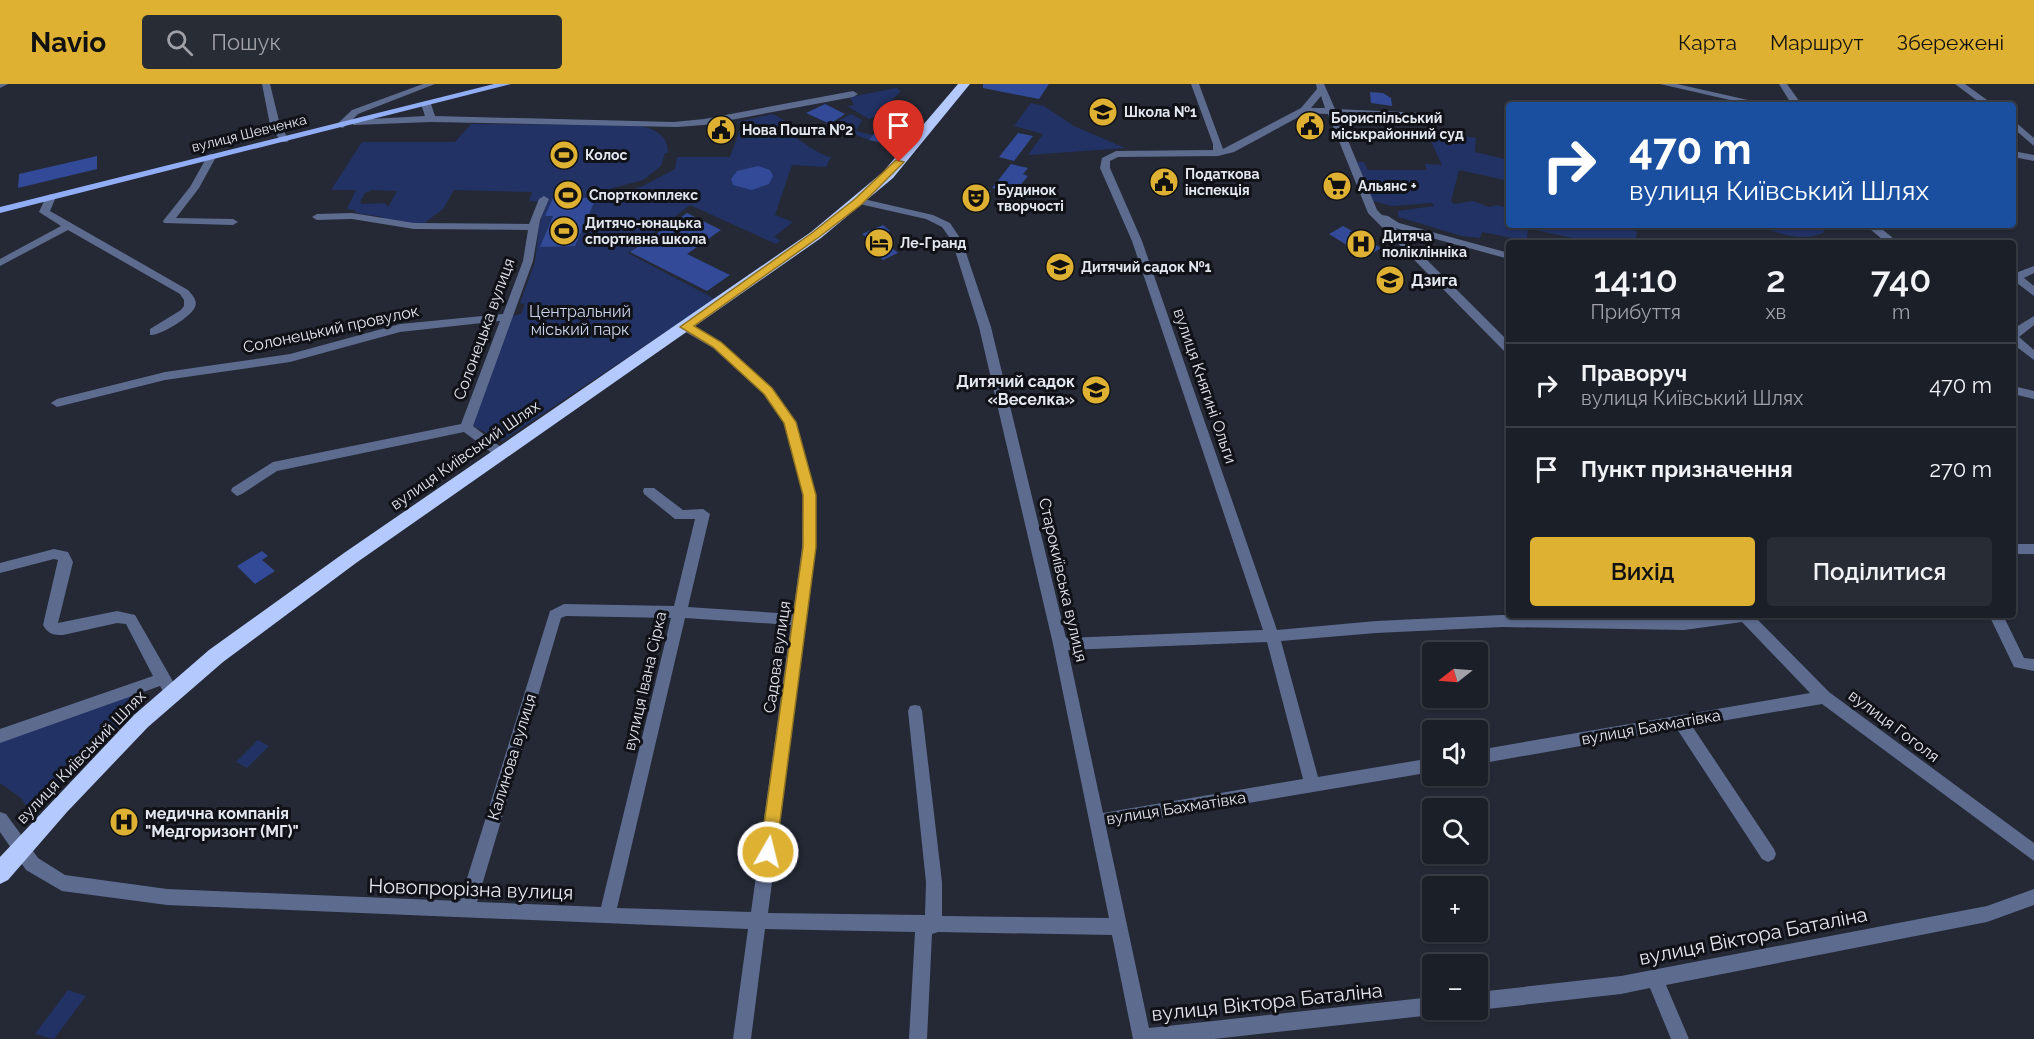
<!DOCTYPE html>
<html lang="uk">
<meta charset="utf-8">
<style>
:root{--surface:#1b1f28;--page:#282c34;--text:#f1f3f6;--muted:#a0a2a8;--line:#393d45;--accent:#deb133}
body{margin:0;font-family:Raleway,sans-serif;background:var(--page);color:var(--text);height:100vh;display:flex;flex-direction:column;font-size:22px;white-space:nowrap}
*{box-sizing:border-box;margin:0}
p{font-size:20px;color:var(--muted)}
.icon{flex:none;width:33px;height:33px;fill:none;stroke:currentColor;stroke-width:2;stroke-linecap:round;stroke-linejoin:round}
.map{position:relative;flex:1;overflow:hidden}
.panel{position:absolute;left:1506px;top:156px;width:510px;height:378px;display:flex;flex-direction:column;background:var(--surface);border-radius:6px;box-shadow:0 2px 4px #0004,0 0 0 2px var(--line)}
.panel>*{flex:none}
.top-card{position:absolute;left:1506px;top:18px;width:510px;height:126px;border-radius:6px;box-shadow:0 2px 4px #0004,0 0 0 2px var(--line);background:#1a4fa0;color:#fff;overflow:hidden}
.needle{width:39px;rotate:253deg}
.controls{position:absolute;left:1422px;top:558px;display:grid;gap:12px}
.controls a{display:grid;place-items:center;width:66px;height:66px;border-radius:6px;background:var(--surface);box-shadow:0 2px 4px #0004,0 0 0 2px var(--line);font-size:30px}
.pin{position:absolute;display:grid;place-items:center;width:51px;height:51px;color:#fff;margin:-62px -26px;border-radius:50% 50% 50% 0;rotate:-45deg;box-shadow:0 0 6px #0007}
.pin .icon{rotate:45deg}
.me{position:absolute;width:66px;margin:-33px;rotate:8deg;stroke-linejoin:round;filter:drop-shadow(0 0 4px #0008)}
.turn{display:flex;align-items:center;gap:21px;height:126px;padding:0 24px;font-size:27px}
.turn .icon{width:78px;height:78px;stroke-width:2.5}
.turn b{display:block;font-size:42px;line-height:51px}
.eta{display:flex;justify-content:space-evenly;align-items:center;height:102px;text-align:center}
.eta b{font-size:36px;font-weight:600;line-height:42px}
.primary-button{display:flex;gap:12px;margin-top:auto;padding:12px 24px}
.primary-button a{flex:1;height:69px;border-radius:6px;background:var(--accent);color:#111;font-size:24px;font-weight:600;line-height:69px;text-align:center}
.primary-button a+a{background:var(--page);color:var(--text)}
ul{padding:0;list-style:none}
li{display:flex;align-items:center;gap:18px;height:84px;padding:0 24px;border-top:2px solid var(--line)}
li div{flex:1}
li b{display:block;font-size:22px}
li em{font-style:normal}
header{display:flex;align-items:center;gap:36px;box-sizing:border-box;height:84px;padding:0 30px;background:var(--accent);color:#111}
header strong{font-size:28px}
nav{display:flex;gap:33px;margin-inline-start:auto;font-size:21px}
.search{width:420px;height:54px;background:var(--page);display:flex;align-items:center;gap:15px;box-sizing:border-box;padding:0 21px;border-radius:6px;color:var(--muted);font-size:22px}
.map>svg:first-child{display:block}
.green{fill:#223264;fill-rule:evenodd}
.building{fill:#324a97}
.lines{fill:none;stroke-linecap:round;stroke-linejoin:round}
.minor{fill:#5d6b8f;fill-rule:evenodd}
.major{fill:#91adf6;fill-rule:evenodd}
.highway{fill:#b4c9fe;fill-rule:evenodd}
.route{fill:#deb133;stroke:#907321;stroke-width:1.5}
.labels{text-anchor:middle;dominant-baseline:central;stroke-width:6;stroke-linejoin:round;paint-order:stroke}
.far-poi-label{font-size:14px;font-weight:bold;fill:#e3e7ef;stroke:#101217;text-anchor:start}
.far-street-label{font-size:14px;fill:#e3e7ef;stroke:#101217}
.poi-label{font-size:16px;font-weight:bold;fill:#e3e7ef;stroke:#101217;text-anchor:start}
.park-label{font-size:16px;fill:#ccd5eb;stroke:#101217}
.street-label{font-size:16px;fill:#e3e7ef;stroke:#101217}
.near-street-label{font-size:20px;fill:#e3e7ef;stroke:#101217}
</style>
<header>
<strong>Navio</strong>
<div class="search"><svg class="icon" aria-label="search" viewBox="0 0 24 24"><circle cx="10" cy="10" r="6"/><path d="M15 15l6 6"/></svg>Пошук</div>
<nav><a>Карта</a><a>Маршрут</a><a>Збережені</a></nav>
</header>
<div class="map">
<svg width="2034" height="955" viewBox="0 0 2034 955">
<rect width="100%" height="100%" fill="#242935"/>
<g class="green">
<polygon points="896,4 901,7 877,31 869,35 847,22 854,21 850,13"/>
<polygon points="1031,19 1044,22 1074,42 1125,64 1028,71 1043,50 1014,42"/>
<path d="M 773,30 L 796,43 L 788,49 C 800,55 820,72 831,73 L 826,83 L 792,81 L 775,131 L 793,138 L 774,153 L 781,156 L 776,160 L 690,121 L 628,169 L 715,215 L 502,357 L 471,341 L 512,232 L 521,230 L 525,220 L 520,219 L 535,178 L 539,142 L 546,118 L 529,117 L 532,108 L 454,106 L 443,125 L 422,141 L 380,136 L 382,133 L 356,129 L 355,126 L 347,125 L 356,106 L 331,106 L 362,58 L 455,58 L 471,40 L 631,41 C 649,42 669,49 668,69 L 665,69 L 661,82 L 643,96 L 606,106 L 603,114 L 641,103 L 675,85 L 677,73 L 730,73 L 742,40 L 736,38 ZM 372,106 L 397,107 L 388,123 L 385,119 L 362,120 L 360,118 L 365,109 Z"/>
<polygon points="851,30 862,36 856,47 873,51 869,56 831,41"/>
<polygon points="1436,48 1476,54 1475,68 1509,76 1509,97 1459,86 1451,117 1454,120 1473,117 1489,123 1497,121 1509,124 1509,141 1528,141 1527,157 1482,148 1480,154 1462,152 1398,133 1398,127 1434,122 1432,119 1392,122 1373,117 1357,78 1364,78 1368,86 1427,86 1425,80 1442,81 1428,51"/>
<polygon points="1536,141 1613,141 1637,147 1635,159 1595,159 1536,146"/>
<path d="M 1759,141 L 1820,141 L 1825,145 L 1823,149 C 1801,158 1778,150 1759,141 Z"/>
<polygon points="132,611 146,612 146,617 42,718 27,723 21,714 0,699 0,656"/>
<polygon points="258,656 269,662 247,684 236,678"/>
<polygon points="68,906 86,912 54,955 35,950"/>
</g>
<g class="building">
<polygon points="983,0 1049,0 1039,15 983,4"/>
<polygon points="1370,8 1383,9 1391,14 1392,22 1371,19"/>
<polygon points="825,20 845,30 830,40 806,29"/>
<polygon points="883,39 902,43 888,60 869,56"/>
<polygon points="1018,49 1033,52 1014,77 999,73"/>
<polygon points="97,72 97,85 18,104 19,90"/>
<polygon points="1011,80 1028,84 1023,90 1028,92 1019,103 1014,102 1009,108 992,104"/>
<polygon points="758,82 770,86 773,92 769,100 752,106 733,101 731,95 737,87"/>
<polygon points="976,103 991,107 976,125 962,121"/>
<polygon points="553,114 596,114 575,162 540,163 553,132 545,132"/>
<polygon points="687,129 721,146 687,170 730,191 707,207 630,168"/>
<polygon points="883,141 890,147 878,152 898,169 883,176 868,164 875,160 862,150"/>
<polygon points="1343,142 1352,147 1349,149 1366,160 1370,158 1381,164 1366,173 1329,150"/>
<polygon points="262,467 268,472 262,476 275,487 255,500 237,482"/>
</g>
<g class="lines">
<g class="minor">
<polygon points="0,0 8,0 0,4"/>
<polygon points="262,0 270,0 280,41 289,56 287,58 281,58 270,41"/>
<polygon points="423,0 435,0 358,30 352,36 425,32 421,20 426,17 431,20 435,32 674,38 704,35 853,7 858,10 853,13 704,41 677,43 431,38 354,41 349,38 343,44 335,42 352,26"/>
<path d="M 1191,0 L 1199,0 L 1223,65 L 1301,24 L 1317,5 L 1316,0 L 1324,0 L 1335,25 L 1424,29 L 1424,33 L 1421,34 L 1337,30 L 1377,126 L 1382,131 L 1388,132 L 1399,139 L 1509,169 L 1509,175 L 1395,144 L 1509,258 L 1509,269 L 1505,268 L 1368,129 L 1328,30 L 1306,29 L 1234,68 L 1218,72 L 1118,73 L 1110,77 L 1110,84 L 1142,157 L 1277,546 L 1376,537 L 1502,531 L 1684,534 L 1709,531 L 1753,531 L 1829,608 L 2034,759 L 2034,777 L 1822,620 L 1692,642 L 1774,765 L 1776,770 L 1774,775 L 1768,778 L 1762,775 L 1677,645 L 1478,680 L 1478,666 L 1810,609 L 1742,538 L 1684,546 L 1502,543 L 1376,549 L 1281,557 L 1318,693 L 1432,674 L 1432,688 L 1106,743 L 1149,944 L 1432,913 L 1432,926 L 1439,926 L 1432,931 L 1214,955 L 1133,955 L 1112,851 L 938,848 L 932,850 L 927,955 L 909,955 L 915,848 L 765,845 L 751,955 L 733,955 L 748,845 L 167,821 L 62,807 L 26,786 L 0,748 L 0,728 L 6,730 L 38,774 L 65,791 L 167,805 L 460,817 L 550,527 L 564,520 L 674,522 L 695,435 L 675,435 L 644,410 L 643,407 L 644,404 L 654,404 L 683,426 L 703,425 L 710,430 L 688,523 L 793,530 L 802,463 L 803,411 L 784,339 L 764,310 L 713,264 L 682,246 L 682,240 L 686,239 L 721,258 L 772,304 L 796,338 L 815,411 L 816,463 L 768,829 L 925,831 L 926,798 L 908,627 L 910,622 L 915,621 L 920,622 L 922,627 L 942,798 L 942,832 L 1109,834 L 1053,560 L 979,243 L 952,157 L 942,143 L 926,135 L 855,119 L 854,117 L 859,114 L 933,131 L 950,139 L 962,157 L 991,243 L 1066,554 L 1263,546 L 1132,157 L 1100,84 L 1102,74 L 1116,67 L 1213,66 L 1213,60 ZM 1321,12 L 1325,24 L 1311,24 ZM 566,532 L 671,534 L 601,823 L 477,818 L 561,534 ZM 685,534 L 791,541 L 751,828 L 617,824 ZM 1267,558 L 1303,695 L 1103,729 L 1068,566 Z"/>
<polygon points="1660,0 1677,0 1770,21 1752,21"/>
<polygon points="1779,0 1787,0 1802,21 1792,21"/>
<polygon points="1955,0 1965,0 1994,21 1983,21"/>
<polygon points="2013,36 2034,54 2034,62 2013,44"/>
<polygon points="2013,67 2034,71 2034,77 2013,73"/>
<polygon points="211,70 216,73 199,104 176,134 233,135 238,138 233,141 164,139 163,137 190,103 208,71"/>
<path d="M 51,110 L 56,113 L 50,127 L 188,206 C 192,211 198,216 195,223 C 191,233 160,252 150,251 L 150,245 L 181,226 L 184,222 L 184,216 L 180,210 L 68,146 L 0,182 L 0,175 L 61,142 L 39,128 L 46,113 Z"/>
<polygon points="544,112 549,115 540,136 533,177 473,342 502,364 504,372 502,375 494,375 492,369 464,348 277,387 242,410 237,412 231,407 232,404 273,378 461,340 500,237 400,248 290,278 165,296 57,323 51,319 57,315 165,288 290,270 400,240 503,230 523,177 528,146 414,145 352,135 317,136 312,133 317,130 352,129 414,139 529,140 539,115"/>
<polygon points="1865,141 1877,141 1899,159 1887,159"/>
<polygon points="2034,182 2034,189 2024,194 2034,202 2034,212 2013,196 2013,190"/>
<polygon points="2034,232 2034,241 2019,253 2034,266 2034,276 2013,260 2013,245"/>
<polygon points="2013,302 2034,307 2034,315 2013,310"/>
<rect x="2013" y="460" width="21" height="10"/>
<path d="M 54,465 L 68,468 L 73,478 L 58,539 L 117,527 L 135,531 L 179,608 L 177,612 C 168,616 165,610 160,602 L 0,659 L 0,645 L 153,592 L 126,540 L 117,539 L 63,551 C 53,551 48,550 43,541 L 58,476 L 54,475 L 0,489 L 0,479 Z"/>
<polygon points="1989,531 2003,531 2024,574 2034,575 2034,587 2014,583"/>
<polygon points="2034,805 2034,821 1987,838 1666,901 1689,955 1671,955 1650,904 1621,910 1478,926 1477,926 1478,908 1621,892 1987,822"/>
</g>
<polygon class="major" points="494,0 511,0 0,129 0,123"/>
<polygon class="highway" points="958,0 970,0 893,94 821,154 356,479 223,578 148,643 67,728 8,796 0,800 0,773 134,631 209,566 344,469 811,148 883,88"/>
</g>
<polygon class="route" points="896,76 904,78 862,120 819,153 694,242 721,258 772,304 796,338 816,411 816,463 776,768 774,773 768,775 762,773 760,768 803,463 803,411 784,339 764,310 713,263 680,243 812,149 855,115"/>
<defs>
<g id="school-disc" transform="scale(1.5)"><circle r="9.5" fill="#deb133" stroke="#101217"/><path d="M0-5L7-2L0 1L-7-2ZM-4 1L0 2.5L4 1V4Q0 6-4 4Z" fill="#111"/></g>
<g id="civic-disc" transform="scale(1.5)"><circle r="9.5" fill="#deb133" stroke="#101217"/><path d="M-.6-6.5H3V-4.5H.6V-3L4-1V1h2V6H-6V1h2V-1L-.6-3ZM-1.2 2.5V6h2.4V2.5Z" fill="#111"/></g>
<g id="stadium-disc" transform="scale(1.5)"><circle r="9.5" fill="#deb133" stroke="#101217"/><path d="M0-5a6.5 5 0 1 0 0 10a6.5 5 0 1 0 0-10ZM-3.5-1.8h7v3.6h-7Z" fill="#111"/></g>
<g id="supermarket-disc" transform="scale(1.5)"><circle r="9.5" fill="#deb133" stroke="#101217"/><path d="M-6-5.5h2.5l.6 2H6L4.5 2H-2.5L-4.4-4H-6ZM-1.5 3.2a1.3 1.3 0 1 0 .1 0ZM3 3.2a1.3 1.3 0 1 0 .1 0Z" fill="#111"/></g>
<g id="theatre-disc" transform="scale(1.5)"><circle r="9.5" fill="#deb133" stroke="#101217"/><path d="M-5-5.5Q0-4 5-5.5V0Q5 5 0 6Q-5 5-5 0ZM-3.3-2.5H-1v1.5H-3.3ZM1-2.5H3.3v1.5H1ZM-2.8 1Q0 5.5 2.8 1Z" fill="#111"/></g>
<g id="hotel-disc" transform="scale(1.5)"><circle r="9.5" fill="#deb133" stroke="#101217"/><path d="M-6-4.5h1.5V1H6V5H4.5V3h-9V5H-6ZM-4 0a1.8 1.8 0 1 1 3.6 0ZM.5 0V-2.5h3Q6-2.5 6 0Z" fill="#111"/></g>
<g id="hospital-disc" transform="scale(1.5)"><circle r="9.5" fill="#deb133" stroke="#101217"/><path d="M-5-5h3v3.5h4V-5h3V5h-3V1.5h-4V5h-3Z" fill="#111"/></g>
</defs>
<g fill-rule="evenodd">
<use href="#school-disc" x="1103" y="28"/>
<use href="#civic-disc" x="1310" y="42"/>
<use href="#civic-disc" x="721" y="46"/>
<use href="#stadium-disc" x="564" y="71"/>
<use href="#civic-disc" x="1164" y="98"/>
<use href="#supermarket-disc" x="1337" y="102"/>
<use href="#stadium-disc" x="568" y="111"/>
<use href="#theatre-disc" x="976" y="114"/>
<use href="#stadium-disc" x="564" y="147"/>
<use href="#hotel-disc" x="879" y="159"/>
<use href="#hospital-disc" x="1361" y="160"/>
<use href="#school-disc" x="1060" y="183"/>
<use href="#school-disc" x="1390" y="196"/>
<use href="#school-disc" x="1096" y="306"/>
<use href="#hospital-disc" x="124" y="738"/>
</g>
<g class="labels">
<g class="far-poi-label">
<text x="1124" y="28">Школа №1</text>
<text x="1331" y="34">Бориспільський<tspan x="1331" dy="16">міськрайонний суд</tspan></text>
<text x="742" y="46">Нова Пошта №2</text>
<text x="585" y="71">Колос</text>
<text x="1185" y="90">Податкова<tspan x="1185" dy="16">інспекція</tspan></text>
<text x="1358" y="102">Альянс +</text>
<text x="997" y="106">Будинок<tspan x="997" dy="16">творчості</tspan></text>
<text x="589" y="111">Спорткомплекс</text>
<text x="585" y="139">Дитячо-юнацька<tspan x="585" dy="16">спортивна школа</tspan></text>
<text x="1382" y="152">Дитяча<tspan x="1382" dy="16">поліклінніка</tspan></text>
<text x="900" y="159">Ле-Гранд</text>
<text x="1081" y="183">Дитячий садок №1</text>
</g>
<g class="far-street-label">
<text transform="translate(249 49) rotate(-14)">вулиця Шевченка</text>
</g>
<g class="poi-label">
<text x="1411" y="196">Дзига</text>
<text x="1075" y="297" text-anchor="end">Дитячий садок<tspan x="1075" dy="18">«Веселка»</tspan></text>
<text x="145" y="729">медична компанія<tspan x="145" dy="18">"Медгоризонт (МГ)"</tspan></text>
</g>
<g class="park-label">
<text x="580" y="227">Центральний<tspan x="580" dy="18">міський парк</tspan></text>
</g>
<g class="street-label">
<text transform="translate(331 245) rotate(-12)">Солонецький провулок</text>
<text transform="translate(484 245) rotate(-70)">Солонецька вулиця</text>
<text transform="translate(1205 302) rotate(71)">вулиця Княгині Ольги</text>
<text transform="translate(465 371) rotate(-35)">вулиця Київський Шлях</text>
<text transform="translate(1063 496) rotate(77)">Старокиївська вулиця</text>
<text transform="translate(777 573) rotate(-82)">Садова вулиця</text>
<text transform="translate(645 597) rotate(-77)">вулиця Івана Сірка</text>
<text transform="translate(1894 642) rotate(37)">вулиця Гоголя</text>
<text transform="translate(1651 643) rotate(-10)">вулиця Бахматівка</text>
<text transform="translate(81 673) rotate(-46)">вулиця Київський Шлях</text>
<text transform="translate(512 673) rotate(-73)">Калинова вулиця</text>
<text transform="translate(1176 724) rotate(-9)">вулиця Бахматівка</text>
</g>
<g class="near-street-label">
<text transform="translate(471 805) rotate(2)">Новопрорізна вулиця</text>
<text transform="translate(1753 852) rotate(-11)">вулиця Віктора Баталіна</text>
<text transform="translate(1267 918) rotate(-6)">вулиця Віктора Баталіна</text>
</g>
</g>
</svg>
<div class="controls">
<a><svg class="needle" viewBox="-14 -14 28 28"><path d="M0-13l5 13h-10z" fill="#e53935"/><path d="M0 13l5-13h-10z" fill="#a0a2a8"/></svg></a>
<a><svg class="icon" aria-label="sound" viewBox="0 0 24 24"><path d="M4 9h4l5-4v14l-5-4H4zM17 9q2 3 0 6"/></svg></a>
<a><svg class="icon" aria-label="search" viewBox="0 0 24 24"><circle cx="10" cy="10" r="6"/><path d="M15 15l6 6"/></svg></a>
<a>+</a>
<a>−</a>
</div>
<div class="pin" style="left:899px;top:78px;background:#d93025"><svg class="icon" aria-label="arrive" viewBox="0 0 24 24"><path d="M6 21V4h12l-3 4 3 4H6"/></svg></div>
<svg class="me" style="left:768px;top:768px" viewBox="-20 -20 40 40"><circle r="17" fill="#deb133" stroke="#fff" stroke-width="3"/><path d="M0-11L8 9 0 5-8 9z" fill="#fff"/></svg>
<div class="top-card">
<div class="turn"><svg class="icon" aria-label="right" viewBox="0 0 24 24"><path d="M7 20v-9h11M14 6l5 5-5 5"/></svg><div><b>470 m</b>вулиця Київський Шлях</div></div>
</div>
<section class="panel">
<div class="eta">
<div><b>14:10</b><p>Прибуття</p></div>
<div><b>2</b><p>хв</p></div>
<div><b>740</b><p>m</p></div>
</div>
<ul>
<li><svg class="icon" aria-label="right" viewBox="0 0 24 24"><path d="M7 20v-9h11M14 6l5 5-5 5"/></svg><div><b>Праворуч</b><p>вулиця Київський Шлях</p></div><em>470 m</em></li>
<li><svg class="icon" aria-label="arrive" viewBox="0 0 24 24"><path d="M6 21V4h12l-3 4 3 4H6"/></svg><div><b>Пункт призначення</b></div><em>270 m</em></li>
</ul>
<div class="primary-button"><a>Вихід</a><a>Поділитися</a></div>
</section>
</div>
